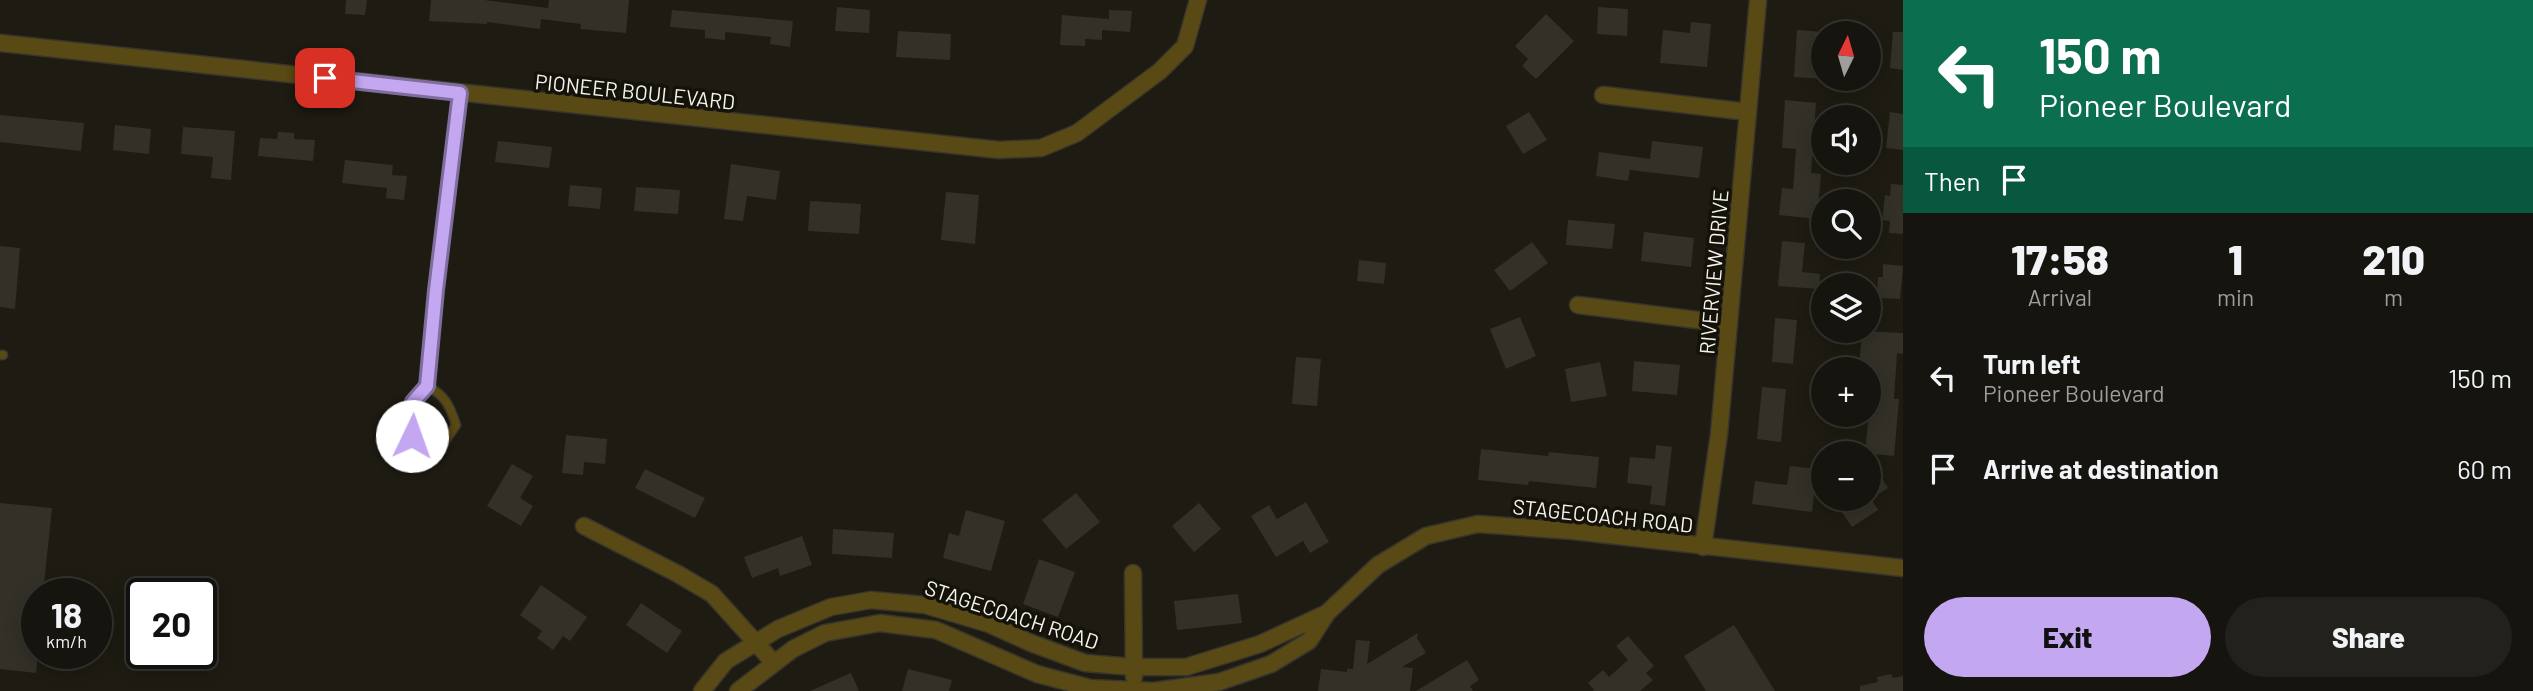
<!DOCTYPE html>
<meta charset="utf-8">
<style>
:root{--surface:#16140e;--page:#23211c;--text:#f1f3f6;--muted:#9e9e9e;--line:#35332e;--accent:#c4a7f1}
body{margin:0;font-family:Barlow,sans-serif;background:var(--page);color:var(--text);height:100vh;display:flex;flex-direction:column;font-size:26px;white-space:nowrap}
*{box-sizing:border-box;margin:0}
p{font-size:23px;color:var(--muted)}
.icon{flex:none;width:38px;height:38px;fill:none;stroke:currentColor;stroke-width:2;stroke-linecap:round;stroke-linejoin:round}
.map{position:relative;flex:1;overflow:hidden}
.side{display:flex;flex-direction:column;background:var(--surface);width:630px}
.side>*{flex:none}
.top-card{background:#0b6e4f;color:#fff;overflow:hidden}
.needle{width:46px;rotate:5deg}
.buttons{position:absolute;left:1811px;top:21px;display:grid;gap:14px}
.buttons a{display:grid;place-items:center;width:70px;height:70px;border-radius:50%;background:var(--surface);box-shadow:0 4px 18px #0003,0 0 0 2px var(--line);font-size:35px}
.speed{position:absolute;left:21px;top:578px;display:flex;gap:14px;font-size:35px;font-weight:700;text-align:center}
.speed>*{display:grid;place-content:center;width:91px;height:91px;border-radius:50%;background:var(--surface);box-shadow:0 4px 18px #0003,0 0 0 2px var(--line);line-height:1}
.speed small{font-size:18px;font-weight:400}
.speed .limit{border:4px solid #111;border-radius:10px;background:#fff;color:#111}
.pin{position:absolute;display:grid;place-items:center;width:60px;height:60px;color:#fff;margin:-30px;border-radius:14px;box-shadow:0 4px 10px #0006}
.me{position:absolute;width:77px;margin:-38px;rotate:3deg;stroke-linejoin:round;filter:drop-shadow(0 0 5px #0008)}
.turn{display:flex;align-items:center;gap:24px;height:147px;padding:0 21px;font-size:32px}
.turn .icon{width:91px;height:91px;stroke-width:2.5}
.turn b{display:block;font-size:49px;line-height:60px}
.then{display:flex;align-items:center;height:66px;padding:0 21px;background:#0003;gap:14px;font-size:26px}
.eta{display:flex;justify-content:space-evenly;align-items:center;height:119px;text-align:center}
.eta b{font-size:42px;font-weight:800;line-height:49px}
.button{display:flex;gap:14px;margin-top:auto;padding:14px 21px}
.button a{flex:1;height:80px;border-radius:42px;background:var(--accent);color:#111;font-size:28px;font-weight:800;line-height:80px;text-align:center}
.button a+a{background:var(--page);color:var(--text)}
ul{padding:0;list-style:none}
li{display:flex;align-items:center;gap:21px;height:91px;padding:0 21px}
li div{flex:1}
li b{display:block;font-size:26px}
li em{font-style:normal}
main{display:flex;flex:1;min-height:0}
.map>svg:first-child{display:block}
.building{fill:#333027}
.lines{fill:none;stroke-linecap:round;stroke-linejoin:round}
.service-casing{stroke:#38352c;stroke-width:11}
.minor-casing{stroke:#38352c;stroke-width:19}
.service{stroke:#594914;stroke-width:8}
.minor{stroke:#594914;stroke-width:16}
.route-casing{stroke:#7f6d9d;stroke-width:18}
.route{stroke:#c4a7f1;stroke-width:12}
.labels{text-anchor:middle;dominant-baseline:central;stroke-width:7;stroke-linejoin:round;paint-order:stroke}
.street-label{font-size:21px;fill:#f5f4ee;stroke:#15120a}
</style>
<main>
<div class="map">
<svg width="1903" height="691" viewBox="0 0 1903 691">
<rect width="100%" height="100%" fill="#1e1b12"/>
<g class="building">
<polygon points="346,0 367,0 365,15 345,14"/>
<polygon points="431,0 484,0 548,8 549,0 629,0 626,33 580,29 581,24 541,19 540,29 487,22 487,24 429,21"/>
<polygon points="837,7 870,10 869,33 835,31"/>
<polygon points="1598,7 1628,9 1627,36 1597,34"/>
<polygon points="672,10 793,21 790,47 770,44 771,37 725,32 725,40 705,38 705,30 670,27"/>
<polygon points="1109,10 1132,11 1130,32 1102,30 1102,40 1085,39 1085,46 1060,45 1062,15 1109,19"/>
<polygon points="1546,14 1574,41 1536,79 1522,66 1528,59 1515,46"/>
<polygon points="1691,22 1711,24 1707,67 1660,63 1663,30 1690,33"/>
<polygon points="1797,30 1824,32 1824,79 1794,77"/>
<polygon points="898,31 951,34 950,60 896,57"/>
<polygon points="1893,32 1903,32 1903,70 1890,68"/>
<polygon points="1785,100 1816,103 1811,173 1821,174 1817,219 1779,215 1782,188 1793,189 1796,149 1782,148"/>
<polygon points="1529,112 1547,140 1523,154 1506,126"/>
<polygon points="1890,112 1903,114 1903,150 1886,148"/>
<polygon points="0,115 84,123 81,151 0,142"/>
<polygon points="115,125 151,129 149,154 113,150"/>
<polygon points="183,127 235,131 231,180 211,178 213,157 181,154"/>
<polygon points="278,132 294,133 294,139 315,140 313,161 258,156 260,138 277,139"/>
<polygon points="498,141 552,147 549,168 495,162"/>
<polygon points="1652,141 1703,147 1699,178 1630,170 1628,181 1596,176 1599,152 1650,159"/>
<polygon points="345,160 393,165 392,175 407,176 404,200 386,198 387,188 342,183"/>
<polygon points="731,164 780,171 776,200 747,196 743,221 724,219"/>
<polygon points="1891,184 1903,185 1903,234 1889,233 1890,221 1882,220 1885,195 1890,196"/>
<polygon points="570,185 602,188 600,209 568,206"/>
<polygon points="636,187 680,190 678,214 634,211"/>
<polygon points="946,192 979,195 975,244 941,240"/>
<polygon points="810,201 861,204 859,234 808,231"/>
<polygon points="1568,220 1615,224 1612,249 1566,245"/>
<polygon points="1644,232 1694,238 1691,267 1641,261"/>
<polygon points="1782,241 1805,243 1802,272 1820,274 1819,289 1778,286"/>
<polygon points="1532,242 1548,263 1510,291 1494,270"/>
<polygon points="0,246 20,248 15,309 0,307"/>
<polygon points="1359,260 1386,263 1384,284 1357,281"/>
<polygon points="1883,264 1903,266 1900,299 1877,298 1878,277 1883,277"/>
<polygon points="1520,317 1536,356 1506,369 1490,329"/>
<polygon points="1775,318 1797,320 1793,364 1772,362"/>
<polygon points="1862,331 1903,333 1903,354 1897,353 1894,399 1899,399 1894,456 1865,453 1873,374 1869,374 1869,369 1859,369"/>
<polygon points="1296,357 1321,359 1317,406 1292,404"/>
<polygon points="1634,361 1680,365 1677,395 1632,391"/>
<polygon points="1600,362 1607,396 1571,402 1565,369"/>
<polygon points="1762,387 1786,389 1781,442 1757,439"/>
<polygon points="566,435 607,439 605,464 584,462 583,475 562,473"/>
<polygon points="1656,445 1672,447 1665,506 1650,504 1652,486 1627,483 1630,457 1655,459"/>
<polygon points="1481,449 1548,456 1549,452 1599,457 1596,488 1529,481 1528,485 1478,480"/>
<polygon points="512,464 533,476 520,498 533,506 521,526 487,506"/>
<polygon points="1790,466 1817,469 1812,512 1752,504 1755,481 1787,485"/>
<polygon points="645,469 705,498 695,518 635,488"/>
<polygon points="1878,472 1888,488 1871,499 1878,510 1852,527 1833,499 1869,499 1869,478"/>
<polygon points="1076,493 1100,522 1066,549 1042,520"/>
<polygon points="1306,502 1329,542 1310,553 1303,541 1276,557 1251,516 1269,505 1277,519"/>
<polygon points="0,503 52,508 43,593 37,593 38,653 36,673 0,669"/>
<polygon points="1199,503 1221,529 1194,552 1172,526"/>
<polygon points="966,510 1005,521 991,571 943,558 949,533 959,536"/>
<polygon points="833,529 894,533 892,558 832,554"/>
<polygon points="802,536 812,565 780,576 778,568 752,578 744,557"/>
<polygon points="1039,559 1075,572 1058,617 1023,604"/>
<polygon points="541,585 587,617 570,641 563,636 553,650 537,638 542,631 520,615"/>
<polygon points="1238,594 1242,623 1177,630 1174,601"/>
<polygon points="641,603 682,631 667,653 626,625"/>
<polygon points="1734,625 1775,691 1706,691 1684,656"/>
<polygon points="1418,633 1417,638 1426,653 1402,667 1413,668 1410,691 1318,691 1321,669 1347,672 1347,669 1353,669 1356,640 1370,641 1367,664"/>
<polygon points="1628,636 1654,666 1646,673 1653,680 1640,691 1593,691 1594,690 1588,683 1603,670 1609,677 1628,660 1616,646"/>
<polygon points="1467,660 1479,680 1470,686 1473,691 1416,691"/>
<polygon points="908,669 952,680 949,691 902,691"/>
<polygon points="851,673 859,691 810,691"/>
<polygon points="1891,674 1893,678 1903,676 1903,691 1860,691 1860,686 1878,682 1877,677"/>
</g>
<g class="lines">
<g class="service-casing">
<g id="service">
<polyline points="0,355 3,355"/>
<path d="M 427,386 C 445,395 450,406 456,425 L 446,440 L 424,443 L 412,436 L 409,419 L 413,402 L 427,386 L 436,290 L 460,93"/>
</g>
</g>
<g class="minor-casing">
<g id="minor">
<polyline points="0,43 999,150 1041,148 1077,133 1160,71 1185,46 1198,0"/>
<polyline points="1603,95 1748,112"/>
<polyline points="1578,305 1729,324"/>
<polyline points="584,526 678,574 712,594 774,663"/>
<polyline points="1703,547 1719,434 1758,0"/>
<polyline points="1133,573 1134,677"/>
<polyline points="702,691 726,661 778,629 831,607 871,600 925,605 989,624 1031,643 1085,663 1134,667 1186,667 1260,644 1327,613"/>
<polyline points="738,691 793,649 825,633 880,623 936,630 1037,674 1090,688 1154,691 1219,682 1271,664 1309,641 1327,613 1378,565 1426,536 1478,524 1573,531 1903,568"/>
</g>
</g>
<use href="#service" class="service"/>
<use href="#minor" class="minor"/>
</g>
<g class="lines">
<g class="route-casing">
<polyline id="route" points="325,78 460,93 436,290 427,386 413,402 409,419 412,436"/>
</g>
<use href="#route" class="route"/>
</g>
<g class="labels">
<g class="street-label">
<text transform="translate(635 91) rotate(6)">PIONEER BOULEVARD</text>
<text transform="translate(1713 272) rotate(-85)">RIVERVIEW DRIVE</text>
<text transform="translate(1603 515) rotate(6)">STAGECOACH ROAD</text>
<text transform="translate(1012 614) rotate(18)">STAGECOACH ROAD</text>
</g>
</g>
</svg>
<div class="buttons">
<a><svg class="needle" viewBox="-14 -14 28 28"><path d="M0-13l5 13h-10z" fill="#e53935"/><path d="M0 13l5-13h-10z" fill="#9e9e9e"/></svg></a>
<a><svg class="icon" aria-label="sound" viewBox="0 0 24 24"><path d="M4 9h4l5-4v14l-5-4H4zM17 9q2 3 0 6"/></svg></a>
<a><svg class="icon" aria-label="search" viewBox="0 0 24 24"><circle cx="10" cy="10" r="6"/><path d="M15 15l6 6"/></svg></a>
<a><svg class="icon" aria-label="layers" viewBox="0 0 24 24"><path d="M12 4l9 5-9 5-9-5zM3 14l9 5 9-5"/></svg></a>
<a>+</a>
<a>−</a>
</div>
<div class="speed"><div>18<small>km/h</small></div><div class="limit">20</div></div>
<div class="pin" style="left:325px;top:78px;background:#d93025"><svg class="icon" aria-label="arrive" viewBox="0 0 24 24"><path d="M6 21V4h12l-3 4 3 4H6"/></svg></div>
<svg class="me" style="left:412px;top:436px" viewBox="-20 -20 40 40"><circle r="19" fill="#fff"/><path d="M0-13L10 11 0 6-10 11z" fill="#c4a7f1"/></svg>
</div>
<section class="side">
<div class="top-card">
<div class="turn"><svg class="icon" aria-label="left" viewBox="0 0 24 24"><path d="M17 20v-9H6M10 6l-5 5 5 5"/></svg><div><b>150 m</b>Pioneer Boulevard</div></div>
<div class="then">Then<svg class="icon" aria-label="arrive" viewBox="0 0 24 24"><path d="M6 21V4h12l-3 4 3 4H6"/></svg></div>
</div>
<div class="eta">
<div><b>17:58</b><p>Arrival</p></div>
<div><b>1</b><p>min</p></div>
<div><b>210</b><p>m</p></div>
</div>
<ul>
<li><svg class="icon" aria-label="left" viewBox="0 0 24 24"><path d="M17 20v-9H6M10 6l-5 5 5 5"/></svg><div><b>Turn left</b><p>Pioneer Boulevard</p></div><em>150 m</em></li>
<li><svg class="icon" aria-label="arrive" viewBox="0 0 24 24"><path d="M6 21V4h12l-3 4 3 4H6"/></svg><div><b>Arrive at destination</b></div><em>60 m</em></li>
</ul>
<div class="button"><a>Exit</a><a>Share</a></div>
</section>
</main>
